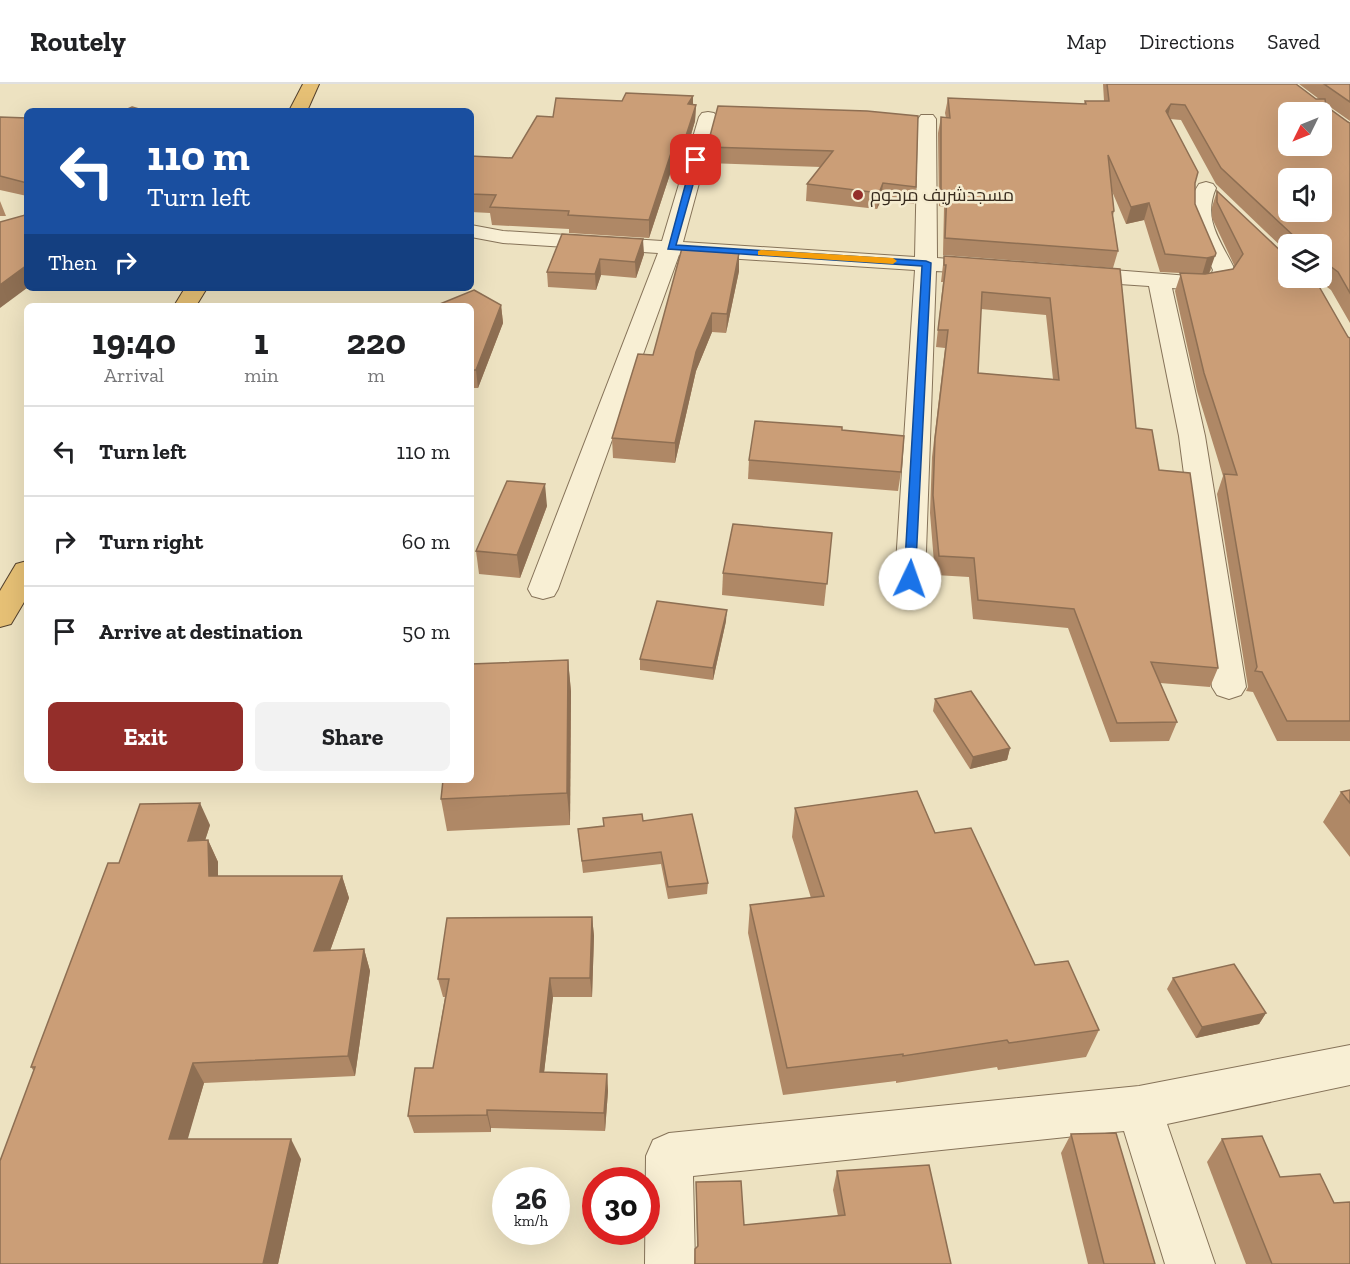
<!DOCTYPE html>
<meta charset="utf-8">
<style>
:root{--surface:#fff;--page:#f2f2f2;--text:#202124;--muted:#757577;--line:#e0e0e0;--accent:#942e2a}
body{margin:0;font-family:"Zilla Slab",Cairo,serif;background:var(--page);color:var(--text);height:100vh;display:flex;flex-direction:column;font-size:22px;white-space:nowrap}
*{box-sizing:border-box;margin:0}
p{font-size:20px;color:var(--muted)}
.icon{flex:none;width:33px;height:33px;fill:none;stroke:currentColor;stroke-width:2;stroke-linecap:round;stroke-linejoin:round}
.map{position:relative;flex:1;overflow:hidden}
.details{position:absolute;left:24px;top:219px;width:450px;height:480px;display:flex;flex-direction:column;background:var(--surface);border-radius:9px;box-shadow:0 6px 24px #0002}
.details>*{flex:none}
.top-card{position:absolute;left:24px;top:24px;width:450px;height:183px;border-radius:9px;box-shadow:0 6px 24px #0002;background:#1a4fa0;color:#fff;overflow:hidden}
.needle{width:39px;rotate:227deg}
.tools{position:absolute;left:1278px;top:18px;display:grid;gap:12px}
.tools a{display:grid;place-items:center;width:54px;height:54px;border-radius:9px;background:var(--surface);box-shadow:0 6px 24px #0002;font-size:30px}
.speed{position:absolute;left:492px;top:1083px;display:flex;gap:12px;font-size:30px;font-weight:700;text-align:center}
.speed>*{display:grid;place-content:center;width:78px;height:78px;border-radius:50%;background:var(--surface);box-shadow:0 6px 24px #0002;line-height:1}
.speed small{font-size:15px;font-weight:400}
.speed .limit{border:9px solid #d22;background:#fff;color:#111}
.pin{position:absolute;display:grid;place-items:center;width:51px;height:51px;color:#fff;margin:-26px;border-radius:12px;box-shadow:0 3px 9px #0006}
.me{position:absolute;width:66px;margin:-33px;rotate:3deg;stroke-linejoin:round;filter:drop-shadow(0 0 4px #0008)}
.turn{display:flex;align-items:center;gap:21px;height:126px;padding:0 24px;font-size:27px}
.turn .icon{width:78px;height:78px;stroke-width:2.5}
.turn b{display:block;font-size:42px;line-height:51px}
.then{display:flex;align-items:center;height:57px;padding:0 24px;background:#0003;gap:12px;font-size:22px}
.eta{display:flex;justify-content:space-evenly;align-items:center;height:102px;text-align:center}
.eta b{font-size:36px;font-weight:700;line-height:42px}
.action{display:flex;gap:12px;margin-top:auto;padding:12px 24px}
.action a{flex:1;height:69px;border-radius:9px;background:var(--accent);color:#fff;font-size:24px;font-weight:700;line-height:69px;text-align:center}
.action a+a{background:var(--page);color:var(--text)}
ul{padding:0;list-style:none}
li{display:flex;align-items:center;gap:18px;height:90px;padding:0 24px;border-top:2px solid var(--line)}
li div{flex:1}
li b{display:block;font-size:22px}
li em{font-style:normal}
header{display:flex;align-items:center;gap:36px;box-sizing:border-box;height:84px;padding:0 30px;background:var(--surface);border-bottom:2px solid var(--line)}
header strong{font-size:28px}
nav{display:flex;gap:33px;margin-inline-start:auto;font-size:21px}
.map>svg:first-child{display:block}
.lines{fill:none;stroke-linecap:round;stroke-linejoin:round}
.minor-casing{stroke:#867359;stroke-width:2}
.trunk-casing{stroke:#54412d;stroke-width:2}
.minor{fill:#f8efd4;fill-rule:evenodd}
.trunk{fill:#e6c075;fill-rule:evenodd}
.wall{fill:#af8866;fill-rule:evenodd}
.shaded-wall{fill:#8e6f53}
.building{fill:#cb9e77;stroke:#8e6f53;stroke-width:1.5;fill-rule:evenodd}
.route{fill:#1a73e8;stroke:#114b97;stroke-width:1.5}
.slow{fill:#f59e0b}
.poi-dot{fill:#942e2a;stroke:#f5ecd0;stroke-width:2}
.labels{text-anchor:middle;dominant-baseline:central;stroke-width:5;stroke-linejoin:round;paint-order:stroke}
.far-poi-label{font-size:18px;fill:#362a1d;stroke:#f5ecd0;text-anchor:start}
</style>
<header>
<strong>Routely</strong>
<nav><a>Map</a><a>Directions</a><a>Saved</a></nav>
</header>
<div class="map">
<svg width="1350" height="1180" viewBox="0 0 1350 1180">
<rect width="100%" height="100%" fill="#ede2c1"/>
<g class="lines">
<g class="minor-casing">
<g id="minor">
<polygon points="708,28 714,29 717,33 683,158 915,173 918,35 921,31 933,31 936,35 937,174 987,178 995,179 998,184 995,189 987,190 936,187 925,495 921,502 910,505 899,502 895,495 915,186 679,171 558,505 554,512 543,515 532,512 528,505 658,169 503,159 471,153 471,141 503,147 662,157 699,33 702,29"/>
<path d="M 1206,98 L 1213,100 L 1216,104 C 1202,136 1221,157 1235,186 L 1227,200 C 1207,206 1192,206 1172,204 L 1205,352 L 1246,603 L 1241,611 L 1229,615 L 1217,611 L 1212,603 L 1179,352 L 1149,202 L 1075,197 L 1067,195 L 1064,190 L 1067,185 L 1075,183 L 1202,193 L 1211,191 L 1213,186 C 1200,158 1179,129 1199,100 Z"/>
<polygon points="1350,961 1350,1001 1167,1040 1215,1180 1165,1180 1124,1047 693,1092 695,1180 645,1180 646,1072 653,1056 669,1049 1139,1002"/>
</g>
</g>
<g class="trunk-casing">
<g id="trunk">
<polygon points="303,0 319,0 307,27 289,27"/>
<polygon points="185,204 207,204 196,222 174,222"/>
<polygon points="27,477 27,513 11,540 0,543 0,507 16,480"/>
</g>
</g>
<use href="#minor" class="minor"/>
<use href="#trunk" class="trunk"/>
</g>
<g class="wall">
<polygon points="1103,0 1296,0 1316,15 1319,15 1299,0 1350,0 1350,37 1326,20 1326,22 1348,38 1350,39 1350,239 1331,206 1315,194 1322,194 1322,160 1288,160 1288,169 1216,100 1181,36 1170,35 1195,100 1195,120 1211,186 1209,189 1233,185 1235,183 1212,134 1212,123 1217,107 1348,253 1350,254 1350,657 1277,657 1253,608 1246,607 1248,603 1217,410 1223,392 1197,307 1175,207 1181,189 1160,188 1144,136 1126,140 1111,105 1114,127 1113,132 1118,167 1113,184 943,171 944,123 939,122 938,49 941,33 946,34 945,29 948,14 1084,20 1085,17 1104,17"/>
<polygon points="693,20 696,21 695,37 683,78 674,78 649,154 569,149 569,145 492,141 490,129 471,128 471,72 512,74"/>
<polygon points="867,27 916,103 914,120 881,116 877,125 806,117 807,100 821,83 707,79 707,63"/>
<polygon points="0,33 27,34 27,112 0,106"/>
<polygon points="0,117 6,132 0,132"/>
<polygon points="562,150 644,170 636,194 601,191 596,206 548,203 547,188"/>
<polygon points="739,169 739,187 726,249 712,248 696,287 675,379 613,374 612,354 653,271"/>
<path d="M 944,172 L 1120,185 L 1136,344 L 1159,386 L 1218,584 L 1210,603 L 1160,599 L 1177,638 L 1169,657 L 1110,658 L 1068,544 L 973,535 L 969,493 L 935,491 L 930,429 L 932,373 L 945,264 L 936,263 L 943,198 L 941,198 ZM 981,225 L 1046,231 L 1053,295 L 978,289 Z"/>
<polygon points="501,221 503,239 478,304 471,304 471,222"/>
<polygon points="749,376 901,388 898,407 748,395"/>
<polygon points="547,422 520,494 479,490 476,467"/>
<polygon points="832,449 824,522 722,511 723,489"/>
<polygon points="726,537 713,596 640,586 640,575"/>
<polygon points="568,576 571,608 570,741 447,747 441,715"/>
<polygon points="935,615 1010,664 1007,676 970,685 933,627"/>
<polygon points="1350,706 1350,773 1323,738 1341,708"/>
<polygon points="795,724 935,749 1035,881 1099,946 1086,973 998,986 997,983 896,999 896,997 783,1011 748,849 750,821 811,814 792,753"/>
<polygon points="643,737 708,799 707,810 668,815 661,780 583,789 578,745"/>
<polygon points="210,741 205,756 208,756 218,778 218,792 342,792 349,814 330,867 364,865 370,887 355,992 204,999 187,1055 301,1075 278,1180 33,986 31,983 119,779"/>
<polygon points="592,833 594,852 592,913 553,913 544,988 607,990 608,1007 605,1047 491,1044 491,1048 414,1049 408,1032 433,984 445,913 443,913 438,895"/>
<polygon points="1173,894 1266,929 1259,940 1196,954 1167,905"/>
<polygon points="1071,1050 1155,1180 1088,1180 1061,1069"/>
<polygon points="1222,1055 1280,1093 1350,1180 1246,1180 1207,1078"/>
<polygon points="837,1087 951,1180 694,1180 695,1165 697,1163 696,1098 744,1141 838,1132 833,1106"/>
</g>
<g class="shaded-wall">
<polygon points="693,12 693,28 688,20"/>
<polygon points="1171,20 1167,35 1166,27"/>
<polygon points="696,21 695,37 683,78 683,61"/>
<polygon points="674,60 674,78 649,154 649,136"/>
<polygon points="883,99 881,116 877,125 879,109"/>
<polygon points="1149,119 1144,136 1126,140 1131,123"/>
<polygon points="643,155 644,170 636,194 635,178"/>
<polygon points="739,169 739,187 726,249 727,230"/>
<polygon points="1216,169 1209,189 1202,191 1207,174"/>
<polygon points="600,175 601,191 596,206 595,190"/>
<polygon points="27,181 27,204 0,224 0,201"/>
<polygon points="501,221 503,239 478,304 476,286"/>
<polygon points="712,229 712,248 696,287 675,379 675,359 696,268"/>
<polygon points="545,400 547,422 520,494 517,471"/>
<polygon points="727,526 726,537 713,596 713,584"/>
<polygon points="568,576 571,608 570,741 567,709"/>
<polygon points="1010,664 1007,676 970,685 973,673"/>
<polygon points="200,719 210,741 198,779 188,757"/>
<polygon points="208,756 218,778 218,814 209,792"/>
<polygon points="342,792 349,814 322,889 314,867"/>
<polygon points="592,833 594,852 592,913 590,894"/>
<polygon points="364,865 370,887 355,992 348,972"/>
<polygon points="550,894 553,913 542,1006 540,988"/>
<polygon points="1266,929 1259,940 1196,954 1202,943"/>
<polygon points="193,979 204,999 182,1075 169,1055"/>
<polygon points="607,990 608,1007 605,1047 604,1029"/>
<polygon points="487,1026 491,1044 491,1048 487,1031"/>
<polygon points="291,1055 301,1075 278,1180 263,1180"/>
</g>
<g class="building">
<path d="M 1107,0 L 1296,0 L 1316,15 L 1325,15 L 1326,22 L 1348,38 L 1350,39 L 1350,209 L 1338,188 L 1322,176 L 1322,160 L 1296,160 L 1296,154 L 1221,84 L 1185,21 L 1171,20 L 1166,27 L 1198,88 L 1195,99 L 1195,120 L 1216,169 L 1215,172 L 1207,174 L 1165,170 L 1149,119 L 1131,123 L 1108,71 L 1114,127 L 1112,128 L 1118,167 L 945,154 L 947,107 L 941,106 L 941,33 L 950,34 L 948,14 L 1086,20 L 1085,17 L 1109,17 ZM 1288,28 L 1322,28 L 1322,62 L 1288,62 ZM 1288,94 L 1322,94 L 1322,128 L 1288,128 Z"/>
<polygon points="1324,0 1350,0 1350,18"/>
<polygon points="626,9 693,12 688,20 696,21 683,61 674,60 649,136 568,131 569,127 490,123 496,111 471,110 471,72 512,74 537,32 553,33 556,14 622,17"/>
<polygon points="718,22 867,27 918,32 916,103 883,99 879,109 807,100 833,67 707,63"/>
<polygon points="132,23 146,27 123,27"/>
<polygon points="0,33 27,34 27,99 0,92"/>
<polygon points="1217,107 1285,171 1288,172 1288,194 1311,194 1317,199 1348,253 1350,254 1350,637 1287,637 1262,588 1255,587 1257,583 1224,390 1237,391 1204,289 1180,189 1205,190 1233,185 1243,170 1217,118"/>
<polygon points="25,131 27,133 27,181 0,201 0,138"/>
<polygon points="562,150 643,155 635,178 600,175 595,190 547,188"/>
<polygon points="682,164 739,169 727,230 712,229 696,268 675,359 612,354 638,270 653,271"/>
<path d="M 944,172 L 1120,185 L 1136,344 L 1152,346 L 1159,386 L 1190,389 L 1218,584 L 1151,578 L 1177,638 L 1117,639 L 1074,525 L 978,516 L 974,474 L 939,472 L 933,411 L 935,355 L 948,246 L 938,246 L 946,181 L 944,181 ZM 982,208 L 1050,214 L 1059,296 L 978,289 Z"/>
<polygon points="474,206 501,221 476,286 471,286 471,222 435,222"/>
<polygon points="755,337 842,343 842,346 904,352 901,388 749,376"/>
<polygon points="507,397 545,400 517,471 476,467"/>
<polygon points="733,440 832,449 827,500 723,489"/>
<polygon points="657,517 727,526 713,584 640,575"/>
<polygon points="568,576 567,709 441,715 443,696 471,696 471,580"/>
<polygon points="971,607 1010,664 973,673 935,615"/>
<polygon points="1350,706 1350,719 1341,708"/>
<polygon points="917,707 935,749 971,744 1035,881 1068,877 1099,946 1009,959 1007,956 903,972 903,970 787,984 750,821 824,812 795,724"/>
<polygon points="200,719 188,757 208,756 209,792 342,792 314,867 364,865 348,972 193,979 169,1055 291,1055 263,1180 0,1180 0,1077 35,983 31,983 108,779 119,779 140,720"/>
<polygon points="642,730 643,737 692,730 708,799 668,803 661,768 582,777 578,745 604,742 603,734"/>
<polygon points="592,833 590,894 550,894 540,988 607,990 604,1029 487,1026 487,1031 408,1032 415,984 433,984 449,895 438,895 447,834"/>
<polygon points="1234,880 1266,929 1202,943 1173,894"/>
<polygon points="1116,1049 1155,1180 1104,1180 1071,1050"/>
<polygon points="1262,1052 1280,1093 1320,1090 1334,1119 1350,1118 1350,1180 1272,1180 1222,1055"/>
<polygon points="929,1081 951,1180 695,1180 695,1165 698,1162 696,1098 741,1097 744,1141 845,1131 837,1087"/>
</g>
<polygon class="route" points="696,74 700,76 676,161 926,177 931,179 915,498 906,498 904,495 922,182 668,165 692,76"/>
<polygon class="slow" points="761,166 893,174 897,177 893,180 758,171 758,167"/>
<circle class="poi-dot" cx="858" cy="111" r="6"/>
<g class="labels">
<g class="far-poi-label">
<text x="870" y="111">مسجدشریف مرحوم</text>
</g>
</g>
</svg>
<div class="tools">
<a><svg class="needle" viewBox="-14 -14 28 28"><path d="M0-13l5 13h-10z" fill="#e53935"/><path d="M0 13l5-13h-10z" fill="#757577"/></svg></a>
<a><svg class="icon" aria-label="sound" viewBox="0 0 24 24"><path d="M4 9h4l5-4v14l-5-4H4zM17 9q2 3 0 6"/></svg></a>
<a><svg class="icon" aria-label="layers" viewBox="0 0 24 24"><path d="M12 4l9 5-9 5-9-5zM3 14l9 5 9-5"/></svg></a>
</div>
<div class="speed"><div>26<small>km/h</small></div><div class="limit">30</div></div>
<div class="pin" style="left:696px;top:76px;background:#d93025"><svg class="icon" aria-label="arrive" viewBox="0 0 24 24"><path d="M6 21V4h12l-3 4 3 4H6"/></svg></div>
<svg class="me" style="left:910px;top:495px" viewBox="-20 -20 40 40"><circle r="19" fill="#fff"/><path d="M0-13L10 11 0 6-10 11z" fill="#1a73e8"/></svg>
<div class="top-card">
<div class="turn"><svg class="icon" aria-label="left" viewBox="0 0 24 24"><path d="M17 20v-9H6M10 6l-5 5 5 5"/></svg><div><b>110 m</b>Turn left</div></div>
<div class="then">Then<svg class="icon" aria-label="right" viewBox="0 0 24 24"><path d="M7 20v-9h11M14 6l5 5-5 5"/></svg></div>
</div>
<section class="details">
<div class="eta">
<div><b>19:40</b><p>Arrival</p></div>
<div><b>1</b><p>min</p></div>
<div><b>220</b><p>m</p></div>
</div>
<ul>
<li><svg class="icon" aria-label="left" viewBox="0 0 24 24"><path d="M17 20v-9H6M10 6l-5 5 5 5"/></svg><div><b>Turn left</b></div><em>110 m</em></li>
<li><svg class="icon" aria-label="right" viewBox="0 0 24 24"><path d="M7 20v-9h11M14 6l5 5-5 5"/></svg><div><b>Turn right</b></div><em>60 m</em></li>
<li><svg class="icon" aria-label="arrive" viewBox="0 0 24 24"><path d="M6 21V4h12l-3 4 3 4H6"/></svg><div><b>Arrive at destination</b></div><em>50 m</em></li>
</ul>
<div class="action"><a>Exit</a><a>Share</a></div>
</section>
</div>
